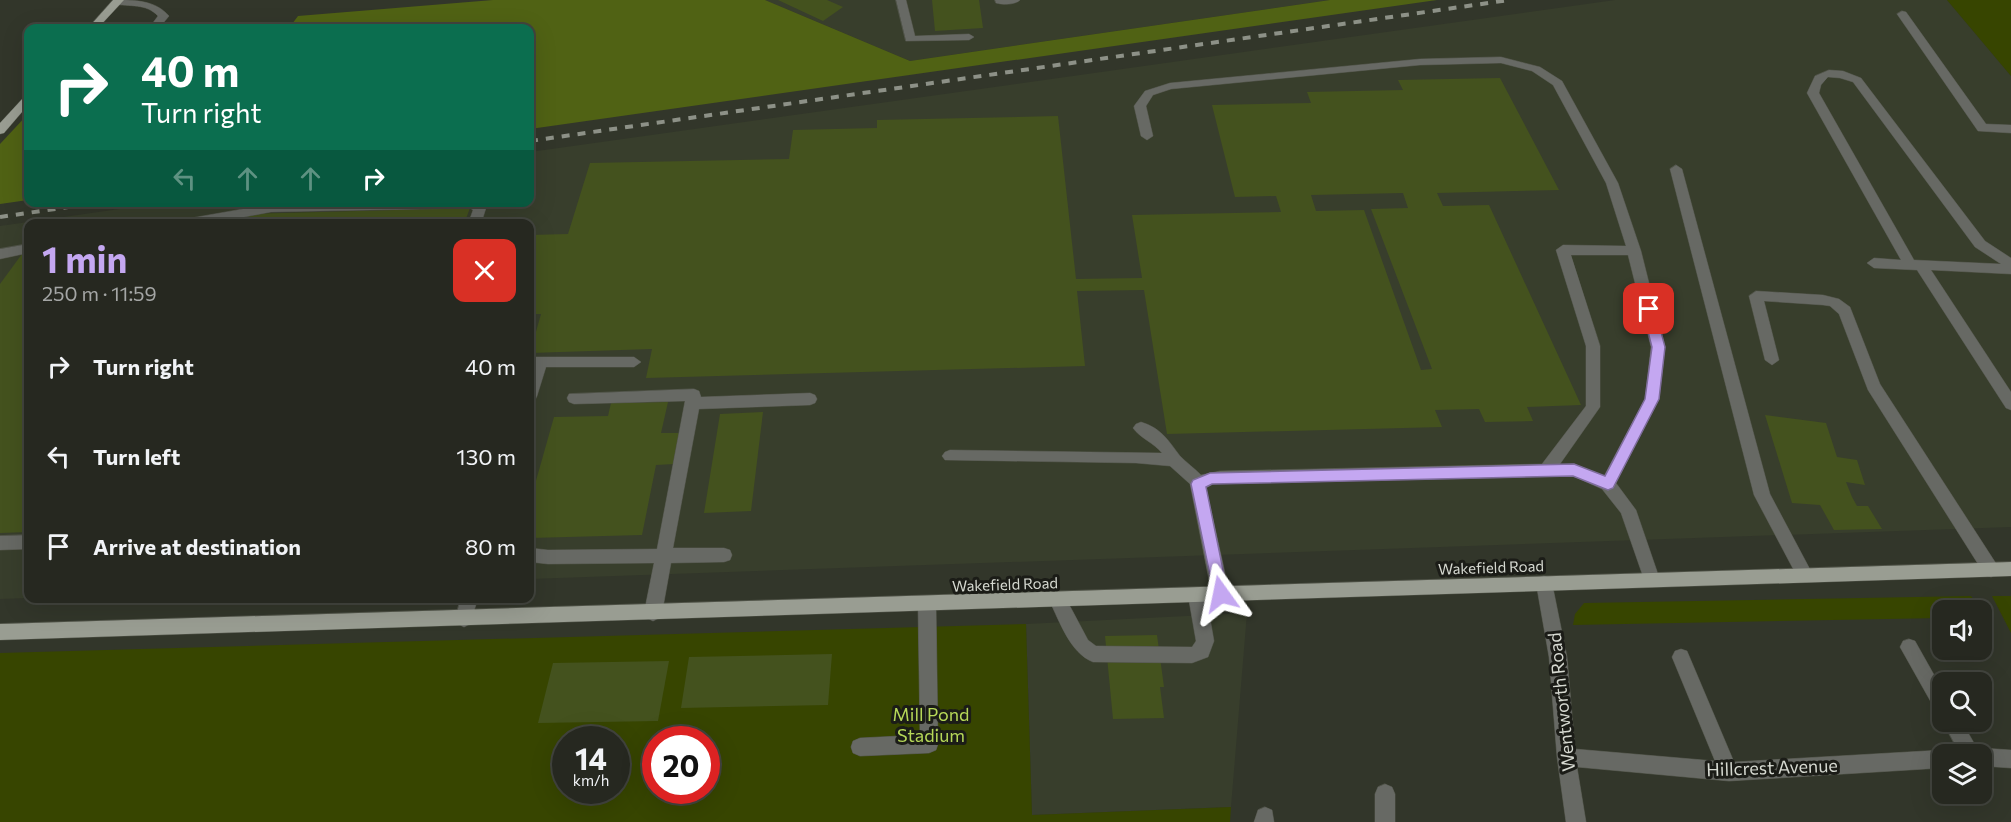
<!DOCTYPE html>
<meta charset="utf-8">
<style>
:root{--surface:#262820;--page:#32342d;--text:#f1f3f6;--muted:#a4a6a5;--line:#42443e;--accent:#c4a7f1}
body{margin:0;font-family:Commissioner,sans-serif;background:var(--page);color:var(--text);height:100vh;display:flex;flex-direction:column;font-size:22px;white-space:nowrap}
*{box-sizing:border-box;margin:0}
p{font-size:20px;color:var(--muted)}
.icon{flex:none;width:33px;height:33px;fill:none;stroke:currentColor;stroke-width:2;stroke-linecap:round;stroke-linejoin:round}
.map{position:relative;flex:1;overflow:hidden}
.drawer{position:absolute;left:24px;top:219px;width:510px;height:384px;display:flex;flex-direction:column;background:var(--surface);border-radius:12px;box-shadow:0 6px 24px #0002,0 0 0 2px var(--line)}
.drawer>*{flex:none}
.top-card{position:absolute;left:24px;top:24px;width:510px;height:183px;border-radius:12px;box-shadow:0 6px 24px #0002,0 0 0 2px var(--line);background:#0b6e4f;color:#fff;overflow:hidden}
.tools{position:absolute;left:1932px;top:600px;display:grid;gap:12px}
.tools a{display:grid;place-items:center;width:60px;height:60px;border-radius:12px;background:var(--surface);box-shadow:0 6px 24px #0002,0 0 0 2px var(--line);font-size:30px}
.speed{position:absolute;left:552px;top:726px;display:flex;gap:12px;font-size:30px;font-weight:700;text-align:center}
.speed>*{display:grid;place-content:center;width:78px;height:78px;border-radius:50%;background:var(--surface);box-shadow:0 6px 24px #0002,0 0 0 2px var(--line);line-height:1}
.speed small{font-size:15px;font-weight:400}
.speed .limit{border:9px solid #d22;background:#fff;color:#111}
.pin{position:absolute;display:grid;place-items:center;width:51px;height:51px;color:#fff;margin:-26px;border-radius:12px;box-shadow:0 3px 9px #0006}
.me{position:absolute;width:66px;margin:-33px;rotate:348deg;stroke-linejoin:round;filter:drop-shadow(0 0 4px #0008)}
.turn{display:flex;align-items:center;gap:21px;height:126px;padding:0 18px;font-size:27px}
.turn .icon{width:78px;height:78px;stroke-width:2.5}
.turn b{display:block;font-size:42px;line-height:51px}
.lanes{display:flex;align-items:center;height:57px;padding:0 18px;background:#0003;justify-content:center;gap:30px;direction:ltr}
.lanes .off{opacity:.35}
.round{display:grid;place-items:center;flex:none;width:63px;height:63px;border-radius:12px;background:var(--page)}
.overview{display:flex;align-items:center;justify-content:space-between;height:102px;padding:0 18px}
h1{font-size:36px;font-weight:700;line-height:45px;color:var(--accent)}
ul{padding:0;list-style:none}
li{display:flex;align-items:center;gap:18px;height:90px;padding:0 18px}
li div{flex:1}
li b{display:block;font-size:22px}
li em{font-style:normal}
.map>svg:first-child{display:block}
.built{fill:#383e2c}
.green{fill:#374500;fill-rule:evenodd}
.forest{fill:#506214}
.building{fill:#44521e;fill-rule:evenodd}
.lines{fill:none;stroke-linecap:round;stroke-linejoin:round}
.minor-casing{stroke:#505348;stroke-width:1}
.major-casing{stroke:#505348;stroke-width:1}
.minor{fill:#676964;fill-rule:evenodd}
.major{fill:#999d92;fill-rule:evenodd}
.rail{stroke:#8d9187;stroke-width:4;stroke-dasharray:8 8;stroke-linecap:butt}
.route{fill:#c4a7f1;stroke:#7f6d9d;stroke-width:1.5}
.labels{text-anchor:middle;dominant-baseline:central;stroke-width:6;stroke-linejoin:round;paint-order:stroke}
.street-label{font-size:15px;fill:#d6d9d1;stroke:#1b1c17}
.near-street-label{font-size:18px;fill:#d6d9d1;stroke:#1b1c17}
.near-park-label{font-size:18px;fill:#b6d858;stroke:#1b1c17}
</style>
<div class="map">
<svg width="2011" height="822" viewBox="0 0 2011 822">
<rect width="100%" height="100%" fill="#32362a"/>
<g class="built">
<polygon points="765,0 1330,0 910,61"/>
<polygon points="1615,0 1947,0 2011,76 2011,527 530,579 530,224 28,224 28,598 0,599 0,226 169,202 530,202 530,152"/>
<polygon points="1247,613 1231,807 1032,815 1026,624"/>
</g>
<g class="green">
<polygon points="1947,0 2011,0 2011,76"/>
<polygon points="1971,596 1987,617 1982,617 1982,610 1942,610 1942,618 1573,625 1575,614 1584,603"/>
<polygon points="1992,596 2011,596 2011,633"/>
<path d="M 1026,624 L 1032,815 L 1231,807 L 1230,822 L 0,822 L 0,653 ZM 566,740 L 616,740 L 616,790 L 566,790 ZM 656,740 L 706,740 L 706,790 L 656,790 Z"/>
</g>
<g class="forest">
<polygon points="493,0 765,0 910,61 1330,0 1437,0 530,129 530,28 289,28 298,16"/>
<polygon points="28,114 28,200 0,204 0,144"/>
</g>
<g class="building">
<polygon points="778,0 827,0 843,7 823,21"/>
<polygon points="932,0 979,0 983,28 935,31"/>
<path d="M 1500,78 L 1559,190 L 1437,193 L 1443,206 L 1489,205 L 1581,405 L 1527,407 L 1533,421 L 1485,422 L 1479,409 L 1435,410 L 1442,427 L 1167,434 L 1144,290 L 1077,291 L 1085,366 L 646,378 L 652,349 L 530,353 L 541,314 L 530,314 L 530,235 L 568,234 L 590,163 L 789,159 L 793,130 L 877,128 L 877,120 L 1058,116 L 1076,279 L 1142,278 L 1132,215 L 1281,212 L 1276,196 L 1235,197 L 1212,105 L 1311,103 L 1307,92 L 1403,90 L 1398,80 ZM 1403,193 L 1408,208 L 1371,209 L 1432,369 L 1421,370 L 1364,210 L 1316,211 L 1311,195 Z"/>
<polygon points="470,208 464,224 243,224 249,214"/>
<polygon points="22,254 28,254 28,532 0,533 0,284"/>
<polygon points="668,402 661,433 681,433 674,464 656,465 642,535 530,538 530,502 554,417 608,416 611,403"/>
<polygon points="763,412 751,511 704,513 720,414"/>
<polygon points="1765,415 1826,423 1837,457 1857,460 1865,485 1846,482 1852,497 1857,506 1868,506 1882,529 1834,530 1820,505 1792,503"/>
<polygon points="1157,635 1164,687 1160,687 1164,718 1113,719 1105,636"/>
<polygon points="832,654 828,705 681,708 689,657"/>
<polygon points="669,661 658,721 538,723 553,663"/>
</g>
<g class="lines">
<g class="minor-casing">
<g id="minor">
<path d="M 114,0 C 135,0 155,0 169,16 L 159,28 L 149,28 L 158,16 C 146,3 130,7 114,4 Z"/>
<polygon points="896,0 906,0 915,36 969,34 974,37 969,40 906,41"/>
<path d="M 995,0 L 1020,0 C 1015,5 1003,5 996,3 Z"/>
<polygon points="1902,11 1906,12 1986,124 2011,125 2011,133 1978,131 1897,14"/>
<path d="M 1501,57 L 1540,67 L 1562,81 L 1618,183 L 1641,251 L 1665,347 L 1659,399 L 1616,483 L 1636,510 L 1660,580 L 1658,585 L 1652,587 L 1646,585 L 1621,513 L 1602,489 L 1573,476 L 1213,484 L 1206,488 L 1230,595 L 1227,600 L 1221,602 L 1215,600 L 1212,595 L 1190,484 L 1170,466 L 1136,463 L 945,460 L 942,456 L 945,452 L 950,450 L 1162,453 C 1154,443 1140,438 1133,428 L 1136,424 L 1141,422 C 1161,428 1168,440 1180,456 C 1186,462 1195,469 1201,475 L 1220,471 L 1542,464 L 1586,406 L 1586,346 L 1556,250 L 1563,245 L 1626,246 L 1606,183 L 1553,85 L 1532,71 L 1501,63 L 1420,65 L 1171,89 L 1153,95 L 1146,106 L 1153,136 L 1147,140 L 1141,136 L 1134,106 L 1145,91 L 1170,83 L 1420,59 ZM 1571,255 L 1628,255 L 1651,347 L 1645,399 L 1604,476 L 1574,464 L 1560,464 L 1600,407 L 1600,346 Z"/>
<path d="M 1829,70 L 1843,71 L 1861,78 L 1985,241 L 2011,258 L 2011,274 L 1931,270 L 2011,392 L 2011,410 L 2006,408 L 1917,270 L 1874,268 L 1867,263 L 1874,258 L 1901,260 L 1807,93 L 1815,76 ZM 1828,77 L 1840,78 L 1853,82 L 1975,247 L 2001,264 L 1914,260 L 1819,93 L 1821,85 Z"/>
<polygon points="1676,165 1682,169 1770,494 1813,575 1811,580 1805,582 1799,580 1754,495 1670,169"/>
<polygon points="479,202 486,208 481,224 468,224 473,210 470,208 271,212 207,224 174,224 180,220 271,204"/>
<polygon points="28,244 28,253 0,259 0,249"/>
<polygon points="1756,291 1823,295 1839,299 1850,307 1880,384 1997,565 1999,570 1997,575 1991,577 1985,575 1868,390 1839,314 1830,306 1823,305 1764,301 1779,360 1772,365 1765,360 1749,296"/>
<polygon points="530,357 634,357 641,362 634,367 546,367 537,396 535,400 530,402"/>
<polygon points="694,389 699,391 701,397 810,393 815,395 817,399 815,403 810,405 699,409 673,548 724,548 730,550 732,555 730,560 724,562 671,563 662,613 659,618 653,621 647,618 644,613 654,563 548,564 530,562 530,548 548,550 657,549 685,401 574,404 569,402 567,398 569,394"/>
<polygon points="28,535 28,549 0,550 0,536"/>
<polygon points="1544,576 1550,578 1552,583 1567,657 1575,749 1715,761 1672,657 1675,651 1681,649 1687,651 1734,762 1942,750 1949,754 1942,754 1942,768 1729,781 1577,767 1586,822 1566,822 1557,757 1549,657 1536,583 1538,578"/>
<path d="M 1197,588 L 1203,590 L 1206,595 L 1214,641 L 1208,657 L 1192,663 L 1093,662 C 1070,653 1060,622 1049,600 L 1052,595 L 1058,592 L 1064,595 L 1088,640 L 1096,646 L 1192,647 L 1196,641 L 1188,595 L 1191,590 Z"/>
<polygon points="927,597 933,600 936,605 938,744 936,750 929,753 860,756 853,753 851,747 853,741 860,738 920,735 918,605 921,600"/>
<polygon points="461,598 478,598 470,624 464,627 458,624 455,619"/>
<polygon points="1909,639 1915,641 1942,689 1942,713 1936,711 1900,647 1903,641"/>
<polygon points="1943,722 1962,722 1978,750 1982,748 2011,750 2011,768 1982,766 1982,754 1960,754"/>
<polygon points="1385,784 1392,787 1395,794 1395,822 1375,822 1375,794 1378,787"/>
<polygon points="1265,807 1272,810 1274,822 1254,822 1258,810"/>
</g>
</g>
<g class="major-casing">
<g id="major">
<polygon points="113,0 124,0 98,28 88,28"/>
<polygon points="28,96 28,105 4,133 0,134 0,123 24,97"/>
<polygon points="2011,562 2011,576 0,640 0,624"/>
</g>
</g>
<use href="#minor" class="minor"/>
<use href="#major" class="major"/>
<g class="rail">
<polyline points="530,141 1509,0"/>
<polyline points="0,217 103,202"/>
</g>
</g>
<polygon class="route" points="1649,304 1655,309 1665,347 1659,399 1613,488 1608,490 1573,476 1212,484 1206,487 1228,594 1226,599 1221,601 1215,599 1191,484 1193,480 1210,473 1574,464 1605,476 1645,399 1652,347 1642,309"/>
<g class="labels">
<g class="street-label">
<text transform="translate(1491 567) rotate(-2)">Wakefield Road</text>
<text transform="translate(1005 584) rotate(-2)">Wakefield Road</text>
</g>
<g class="near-street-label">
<text transform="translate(1561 702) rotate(-96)">Wentworth Road</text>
<text transform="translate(1772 767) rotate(-2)">Hillcrest Avenue</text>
</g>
<g class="near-park-label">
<text x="931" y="714">Mill Pond<tspan x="931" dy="21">Stadium</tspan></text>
</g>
</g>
</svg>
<div class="tools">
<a><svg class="icon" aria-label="sound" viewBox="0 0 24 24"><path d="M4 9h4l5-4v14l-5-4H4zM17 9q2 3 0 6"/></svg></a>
<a><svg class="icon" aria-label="search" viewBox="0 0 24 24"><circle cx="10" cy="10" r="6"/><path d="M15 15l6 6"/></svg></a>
<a><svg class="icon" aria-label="layers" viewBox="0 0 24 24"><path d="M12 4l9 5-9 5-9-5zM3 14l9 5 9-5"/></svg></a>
</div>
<div class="speed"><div>14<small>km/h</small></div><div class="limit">20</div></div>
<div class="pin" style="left:1649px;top:309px;background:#d93025"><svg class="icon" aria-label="arrive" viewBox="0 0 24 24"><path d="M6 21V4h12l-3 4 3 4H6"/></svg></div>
<svg class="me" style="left:1221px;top:594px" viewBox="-20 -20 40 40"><path d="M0-17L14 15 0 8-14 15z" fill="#c4a7f1" stroke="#fff" stroke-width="4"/></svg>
<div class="top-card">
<div class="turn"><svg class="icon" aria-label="right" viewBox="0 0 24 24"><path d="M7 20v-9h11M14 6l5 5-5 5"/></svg><div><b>40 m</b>Turn right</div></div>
<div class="lanes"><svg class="icon off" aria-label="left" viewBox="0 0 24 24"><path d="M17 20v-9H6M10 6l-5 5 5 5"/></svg><svg class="icon off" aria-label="ahead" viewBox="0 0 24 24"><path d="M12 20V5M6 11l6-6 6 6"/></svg><svg class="icon off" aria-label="ahead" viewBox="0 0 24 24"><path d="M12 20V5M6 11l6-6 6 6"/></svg><svg class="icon" aria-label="right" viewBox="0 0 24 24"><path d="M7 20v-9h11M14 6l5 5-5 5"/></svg></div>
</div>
<section class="drawer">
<div class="overview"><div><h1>1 min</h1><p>250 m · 11:59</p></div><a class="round" style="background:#d93025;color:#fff"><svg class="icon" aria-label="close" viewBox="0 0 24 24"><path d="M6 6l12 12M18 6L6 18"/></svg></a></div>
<ul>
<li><svg class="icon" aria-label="right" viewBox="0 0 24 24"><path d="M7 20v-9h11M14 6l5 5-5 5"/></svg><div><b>Turn right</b></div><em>40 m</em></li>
<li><svg class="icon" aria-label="left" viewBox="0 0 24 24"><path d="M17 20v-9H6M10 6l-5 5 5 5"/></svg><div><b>Turn left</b></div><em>130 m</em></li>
<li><svg class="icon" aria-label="arrive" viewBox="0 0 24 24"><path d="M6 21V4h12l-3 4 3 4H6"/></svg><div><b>Arrive at destination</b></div><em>80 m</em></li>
</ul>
</section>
</div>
